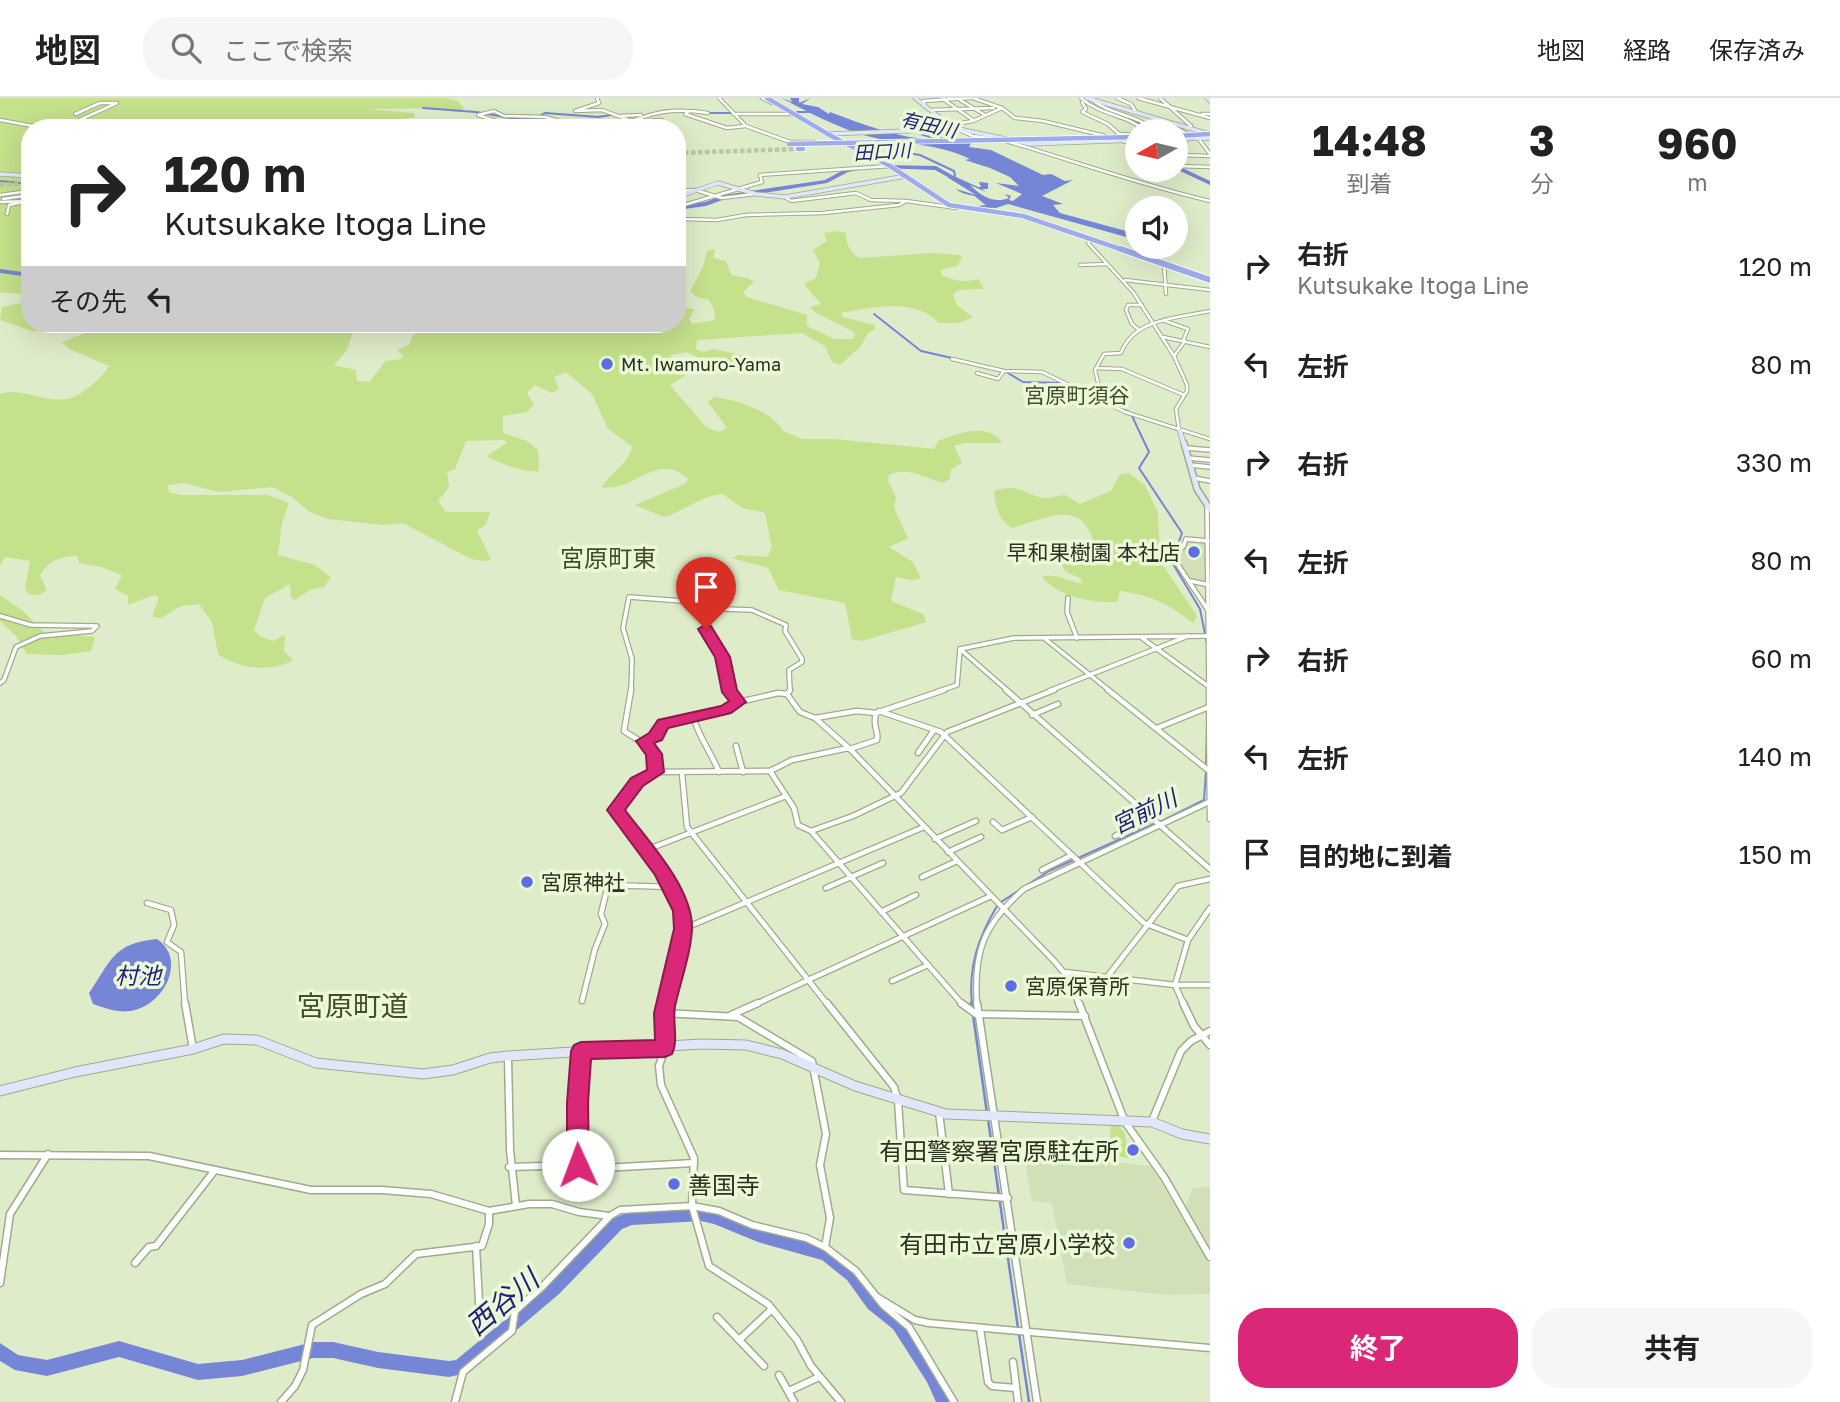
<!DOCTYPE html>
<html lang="ja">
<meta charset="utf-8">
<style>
:root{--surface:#fff;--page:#f6f6f6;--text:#222;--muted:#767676;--line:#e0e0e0;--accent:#db2777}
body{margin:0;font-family:"Golos Text","Noto Sans JP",sans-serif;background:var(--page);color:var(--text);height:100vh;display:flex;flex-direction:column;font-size:26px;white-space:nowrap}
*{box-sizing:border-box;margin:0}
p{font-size:23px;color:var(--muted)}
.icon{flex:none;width:38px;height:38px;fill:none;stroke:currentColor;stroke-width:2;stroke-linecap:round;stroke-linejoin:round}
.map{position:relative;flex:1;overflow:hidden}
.sheet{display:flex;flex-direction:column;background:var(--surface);width:630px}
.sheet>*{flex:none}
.top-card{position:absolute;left:21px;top:21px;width:665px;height:214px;border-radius:28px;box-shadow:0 7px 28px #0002;background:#fff;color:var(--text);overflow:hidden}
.needle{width:46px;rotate:262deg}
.buttons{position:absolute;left:1125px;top:21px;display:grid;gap:14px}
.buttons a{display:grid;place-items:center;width:63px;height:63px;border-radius:50%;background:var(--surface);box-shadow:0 7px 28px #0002;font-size:35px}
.pin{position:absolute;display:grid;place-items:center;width:60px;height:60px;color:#fff;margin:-72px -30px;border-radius:50% 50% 50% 0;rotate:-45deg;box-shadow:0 0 7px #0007}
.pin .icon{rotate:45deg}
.me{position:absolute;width:77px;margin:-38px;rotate:358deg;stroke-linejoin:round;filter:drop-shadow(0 0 5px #0008)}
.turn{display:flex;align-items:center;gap:24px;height:147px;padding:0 28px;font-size:32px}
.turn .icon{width:91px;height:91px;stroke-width:2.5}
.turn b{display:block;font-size:49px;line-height:60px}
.then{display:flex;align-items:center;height:66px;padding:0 28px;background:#0003;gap:14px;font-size:26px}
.eta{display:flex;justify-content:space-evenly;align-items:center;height:119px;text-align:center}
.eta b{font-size:42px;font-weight:700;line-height:49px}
.button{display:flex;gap:14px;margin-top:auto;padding:14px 28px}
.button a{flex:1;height:80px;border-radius:28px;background:var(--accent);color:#fff;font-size:28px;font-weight:700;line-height:80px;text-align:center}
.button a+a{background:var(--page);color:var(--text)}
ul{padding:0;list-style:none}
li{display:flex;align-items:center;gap:21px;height:98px;padding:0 28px}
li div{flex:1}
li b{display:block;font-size:26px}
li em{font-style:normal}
header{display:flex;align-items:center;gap:42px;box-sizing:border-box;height:98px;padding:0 35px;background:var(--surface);border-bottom:2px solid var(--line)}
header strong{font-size:33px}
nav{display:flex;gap:38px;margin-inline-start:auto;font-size:24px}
.search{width:490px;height:63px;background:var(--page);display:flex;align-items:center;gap:18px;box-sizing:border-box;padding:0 24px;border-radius:28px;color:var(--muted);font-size:26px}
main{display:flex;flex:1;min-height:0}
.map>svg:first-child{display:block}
.built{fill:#d1e0b6}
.green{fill:#c4e18b}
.water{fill:#7586d6}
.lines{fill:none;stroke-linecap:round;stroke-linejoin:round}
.stream-far1{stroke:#7586d6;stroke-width:2}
.stream{stroke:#7586d6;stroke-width:2.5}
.river{fill:#7586d6;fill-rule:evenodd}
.highway-tunnel{stroke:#bbc7a8;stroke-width:4.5;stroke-dasharray:4.5 2.5;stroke-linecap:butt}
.street-far3-casing{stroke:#9fab8a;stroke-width:4.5}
.street-far2-casing{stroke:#9fab8a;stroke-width:6}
.street-far1-casing{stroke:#9fab8a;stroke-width:7}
.street-casing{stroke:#9fab8a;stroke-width:9}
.secondary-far3-casing{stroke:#9fab8a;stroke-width:5}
.secondary-far2-casing{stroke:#9fab8a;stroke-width:6}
.secondary-far1-casing{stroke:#9fab8a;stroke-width:8}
.secondary-casing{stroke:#9fab8a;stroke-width:11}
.highway-far1-casing{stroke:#fff;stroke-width:6}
.highway-casing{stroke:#fff;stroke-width:8}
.street-far3{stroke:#fff;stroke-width:2.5}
.street-far2{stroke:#fff;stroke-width:3.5}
.street-far1{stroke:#fff;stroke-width:4.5}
.street{stroke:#fff;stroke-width:6}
.secondary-far3{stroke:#e1e6fa;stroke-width:3.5}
.secondary-far2{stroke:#e1e6fa;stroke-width:4.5}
.secondary-far1{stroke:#e1e6fa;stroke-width:5}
.secondary{stroke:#e1e6fa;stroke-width:9}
.highway-far1{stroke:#9caced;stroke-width:4.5}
.highway{stroke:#9caced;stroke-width:6}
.highway-bridge-casing{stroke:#fff;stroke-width:6;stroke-linecap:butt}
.highway-bridge{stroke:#9caced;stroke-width:4.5}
.route{fill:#db2777;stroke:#8e194d;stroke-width:2}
.poi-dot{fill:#5d6ee5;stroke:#ecf9d6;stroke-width:2.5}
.labels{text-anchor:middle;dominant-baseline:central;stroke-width:7;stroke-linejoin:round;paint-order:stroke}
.far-poi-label{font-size:18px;fill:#2c3124;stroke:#ecf9d6;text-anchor:start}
.far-water-label{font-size:19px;font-style:italic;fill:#1f1e7c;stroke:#ecf9d6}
.far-quarter-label{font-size:21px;fill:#424c2f;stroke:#ecf9d6}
.poi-label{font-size:21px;fill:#2c3124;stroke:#ecf9d6;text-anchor:start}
.water-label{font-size:23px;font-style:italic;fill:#1f1e7c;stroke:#ecf9d6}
.quarter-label{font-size:24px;fill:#424c2f;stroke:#ecf9d6}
.near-poi-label{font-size:24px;fill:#2c3124;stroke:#ecf9d6;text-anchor:end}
.near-quarter-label{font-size:28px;fill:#424c2f;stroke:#ecf9d6}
.near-water-label{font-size:28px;font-style:italic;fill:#1f1e7c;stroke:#ecf9d6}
</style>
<header>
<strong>地図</strong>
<div class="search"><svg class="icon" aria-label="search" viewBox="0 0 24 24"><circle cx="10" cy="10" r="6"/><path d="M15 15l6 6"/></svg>ここで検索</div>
<nav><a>地図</a><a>経路</a><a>保存済み</a></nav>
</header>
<main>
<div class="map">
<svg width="1210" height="1304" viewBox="0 0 1210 1304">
<rect width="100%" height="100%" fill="#dfecc9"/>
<g class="built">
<polygon points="1185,442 1205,444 1207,485 1190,482 1178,471 1173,458 1183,449"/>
<polygon points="1024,1058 1061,1060 1063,1066 1077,1068 1076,1060 1151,1068 1210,1167 1210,1196 1167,1197 1067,1186 1052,1105 1032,1103"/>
<polygon points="1210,1089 1210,1150 1186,1107 1193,1090"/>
</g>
<g class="green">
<polygon points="0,0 446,0 458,3 464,11 455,14 435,10 364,11 414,15 415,19 382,24 392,30 30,30 30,197 0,194"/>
<path d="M 837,133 L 846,135 C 845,145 851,156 860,160 L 932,155 L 960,157 L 962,160 L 957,168 L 940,172 L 942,177 C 954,183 965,185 978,181 L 984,191 L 959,192 L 953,196 L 957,207 L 973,219 L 959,225 L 939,225 C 915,199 873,209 841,215 L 843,219 L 875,227 L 875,231 L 868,235 L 860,249 L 840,267 L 832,264 L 825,248 L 802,235 L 697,242 L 696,251 L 704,254 L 713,251 L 746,258 L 740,264 L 707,264 L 687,254 L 670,257 L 686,277 L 670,287 L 706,329 L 718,334 L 727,330 L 708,304 L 714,299 C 735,301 773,314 783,333 L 802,341 L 834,341 L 934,351 L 938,343 C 957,336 987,323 1002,345 L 965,345 L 954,348 L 962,365 L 951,371 L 950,381 L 943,385 C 924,380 908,368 889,377 L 888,383 L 896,399 L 894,410 L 908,440 L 889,449 L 913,464 L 921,480 L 912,482 L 896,479 L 891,503 L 923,516 L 926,524 L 862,543 L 852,541 L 845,505 L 779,492 L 768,470 L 732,460 L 738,457 L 767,459 L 772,450 L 765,415 L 742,410 L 723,396 C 703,397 684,413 664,419 L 635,407 L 685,386 L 688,381 C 658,352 634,395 602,389 C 611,373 629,367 632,348 L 608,331 L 592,296 L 566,274 L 554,279 L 559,291 L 552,295 L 535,287 L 527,295 L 534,306 L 527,314 L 503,318 L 503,335 L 527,343 L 538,352 L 539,373 C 522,375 502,366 487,358 L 507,345 L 504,342 L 466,343 L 455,371 L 447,374 L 449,389 L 438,403 L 446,414 L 490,414 L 486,426 L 477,433 L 491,461 L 486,463 L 471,461 L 403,425 L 382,427 L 328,421 L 310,414 L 290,398 L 272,389 L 219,394 L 184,385 L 168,387 L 169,394 L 181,397 L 268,397 L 289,405 L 282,425 L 278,457 L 315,467 L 331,480 L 324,489 L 310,492 L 295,502 L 291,500 L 290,486 L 265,500 L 254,532 L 260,538 L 273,543 L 285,537 L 284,553 L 293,562 C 271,575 238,571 218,556 L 212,524 L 199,506 L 181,508 L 161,520 L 152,519 L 159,499 L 154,497 L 128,507 L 128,498 L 115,491 L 122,477 L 101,469 L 79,465 L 77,458 C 61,458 48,463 40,477 L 47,492 L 39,497 L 29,496 L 25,491 L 30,463 L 6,459 L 0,467 L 0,296 C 29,288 53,313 81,295 C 93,287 101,280 109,268 L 69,251 L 62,244 L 101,229 L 99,226 L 356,226 L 347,252 L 334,267 L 356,272 L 357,283 L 369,284 L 386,263 L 402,261 L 403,258 L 397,252 L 409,247 L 413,237 L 419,233 L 463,232 L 464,226 L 677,226 L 677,210 L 694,211 L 689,221 L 692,226 L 715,222 L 714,211 L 709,202 L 697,199 L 690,193 L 703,169 L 707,153 L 715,151 L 713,160 L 726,163 L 731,177 L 748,180 L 754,184 L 743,194 L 747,199 L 807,217 L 807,228 L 834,241 L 853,241 L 855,236 L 852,233 L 816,215 L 810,209 L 821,206 L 804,186 L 816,180 L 820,165 L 813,152 L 827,143 L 824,135 Z"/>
<polygon points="30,203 30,226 51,226 35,234 0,222 2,209"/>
<path d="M 1129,375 L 1145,387 L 1158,415 L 1160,463 L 1197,518 L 1193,525 C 1169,506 1151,497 1120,493 L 1117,504 C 1092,505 1059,499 1042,479 C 1061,474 1066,485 1083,485 L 1080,480 L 1066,474 L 1057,459 L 1067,455 L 1086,459 L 1093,442 C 1080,399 1042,422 1012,430 C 997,420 996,410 994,393 C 1020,385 1022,395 1043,400 C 1049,401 1059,397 1065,397 L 1080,406 L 1111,393 L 1120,376 Z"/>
<polygon points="0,497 22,512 45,535 95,539 91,553 62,557 27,556 16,538 0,523"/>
<polygon points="1111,1026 1119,1028 1125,1036 1128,1060 1099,1054 1097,1043 1110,1044"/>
</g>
<g class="water">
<path d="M 782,0 L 792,4 L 790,0 L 799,0 L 799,5 L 811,0 L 802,6 L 818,9 L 829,16 L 830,14 C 862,26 904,42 933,41 L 917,36 L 922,34 L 946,40 L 947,38 L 943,36 L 955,38 L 950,40 L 958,40 L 971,45 L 969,49 L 991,52 L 1043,77 L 1051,76 L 1065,83 L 1073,82 L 1042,98 L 1063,106 L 1053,107 L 1060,115 L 1137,136 L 1137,142 L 1008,106 L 996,110 L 972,109 L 986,107 C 982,105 977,99 974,98 C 967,96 962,96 956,91 L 976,97 L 947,79 L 956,79 L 978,89 L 981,89 L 979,84 L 988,85 L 988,91 L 982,91 L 986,94 L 970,87 C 981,98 994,106 1009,100 L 1005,96 L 1011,98 L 1009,102 L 1013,103 L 1022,96 L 996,85 L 1019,88 L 1010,79 L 990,70 L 965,62 L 970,61 C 938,45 904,47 871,39 C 843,32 807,14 782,0 Z"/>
<path d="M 157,841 C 188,862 163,909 130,913 C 118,915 104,910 93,906 L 89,895 C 111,863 113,845 157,841 Z"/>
</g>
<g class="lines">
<g class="stream-far1">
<polyline points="423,10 476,14 515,21 533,20"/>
<polyline points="658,14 670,12"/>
<polyline points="797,14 810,14"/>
<polyline points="710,15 732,15"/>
<polyline points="538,19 545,15 598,19 611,17"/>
<polyline points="891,52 920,57 954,73 955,78"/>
<polyline points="0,83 30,86"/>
<polyline points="874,216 921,253 952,260"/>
<polyline points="964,263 1003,272"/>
<polyline points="1008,275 1023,284 1062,285"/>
<polyline points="1074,288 1129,314"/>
<polyline points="1132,318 1149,354 1139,370 1182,435 1178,446 1166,454 1200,511 1207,546 1207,594"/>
<polyline points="1206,668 1207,628"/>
<polyline points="1160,724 1204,702 1206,673"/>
<polyline points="1001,804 1049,773 1154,726"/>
<path d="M 972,907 C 968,869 978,840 997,808"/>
</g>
<g class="stream">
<polyline points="971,905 972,912"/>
<polyline points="973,917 987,1015"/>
<polyline points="988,1021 1018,1230"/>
<polyline points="1019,1236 1029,1304"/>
</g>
<g class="river">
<polygon points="1121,18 1146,26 1154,33 1148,33 1142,28 1119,21"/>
<polygon points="883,67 936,68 964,84 959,85 935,72 881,70 880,69"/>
<polygon points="1176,67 1210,83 1210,87 1176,71"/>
<polygon points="857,69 859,70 859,72 848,74 827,85 725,101 706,108 677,112 677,108 705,104 724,97 825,82 845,71"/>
<polygon points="0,171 30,175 30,179 0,175"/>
<polygon points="701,1109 715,1112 759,1130 831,1151 857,1172 878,1201 903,1221 939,1272 952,1304 936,1304 927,1284 893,1231 868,1211 847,1182 822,1162 758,1144 714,1126 701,1123 632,1127 622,1131 559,1196 466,1275 449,1279 378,1270 333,1260 313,1260 242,1278 198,1282 119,1259 47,1278 15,1272 0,1263 0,1245 18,1257 47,1262 119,1243 198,1266 242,1262 313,1244 333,1244 378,1254 449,1263 456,1262 549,1186 612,1121 631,1113"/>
</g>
<g class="highway-tunnel">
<polyline points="677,55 798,51"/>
<polyline points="0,87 30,85"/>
</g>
<g class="street-far3-casing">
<g id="street-far3">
<polyline points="597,0 599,5 575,13 602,12 634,24 662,22"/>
<polyline points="719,0 746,28 790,44 814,44"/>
<polyline points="762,0 772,5"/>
<polyline points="973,0 1002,10 1015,20 1043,23 1105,38"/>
<path d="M 1081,0 C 1100,17 1127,17 1146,33"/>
<polyline points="1117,0 1131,6 1136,14"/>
<polyline points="1138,0 1210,20"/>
<polyline points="1160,0 1191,28 1190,30"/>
<polyline points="943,1 973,22"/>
<path d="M 1091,1 C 1110,17 1137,16 1155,33"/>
<polyline points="960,2 985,17"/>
<polyline points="1082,4 1086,11 1082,14 1108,26 1119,36 1114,39"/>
<polyline points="925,7 923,3 971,0"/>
<polyline points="930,12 994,10"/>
<polyline points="688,14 685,16 727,30 745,28"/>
<polyline points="733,16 794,16"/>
<polyline points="1202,16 1210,16"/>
<polyline points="619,18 641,17"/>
<polyline points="0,22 44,30"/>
<polyline points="1166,24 1189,37"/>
<polyline points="955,26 973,23 1002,10"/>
<polyline points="950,28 973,38 995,41"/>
<polyline points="79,30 73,25 117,5 100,5 75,16 81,14"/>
<polyline points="501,30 499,24 478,17 494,13 504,18 545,19 585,30"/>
<path d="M 611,30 C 649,17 666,8 708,15"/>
<polyline points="1119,36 1138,37"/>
<polyline points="1198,40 1210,56"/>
<path d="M 1006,43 C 1074,63 1141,87 1210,103"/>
<polyline points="1123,43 1138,48"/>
<polyline points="1180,57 1210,58"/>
<polyline points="1176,68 1210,69"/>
<polyline points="1182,68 1180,57 1187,40"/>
<polyline points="677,93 695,92 722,100 755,96"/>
<polyline points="0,97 30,93"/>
<polyline points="785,99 791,103 856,95 871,102 906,103 957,110"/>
<polyline points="3,101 30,97"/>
<polyline points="0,104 29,103 9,107 7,116"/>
<polyline points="677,109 762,84 760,77 890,68"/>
<polyline points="677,113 683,121 717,122 746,117 823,115 899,107 906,103"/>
<polyline points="1091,141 1088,145 1133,194 1174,258 1187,287 1187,293 1176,311 1179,332"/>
<polyline points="1164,166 1166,196"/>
<polyline points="1080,167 1107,166"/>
<polyline points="1125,182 1210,192"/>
<polyline points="1165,223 1188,231 1183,243"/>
<polyline points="1138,231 1132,226 1126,212 1128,207 1142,207"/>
<polyline points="1163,239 1210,249"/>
<polyline points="1174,258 1185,243"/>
<polyline points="952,261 1004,273 1042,274 1125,314 1210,341"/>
<polyline points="1096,270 1122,271 1184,297"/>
<polyline points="977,275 998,281 1004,273"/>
<path d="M 1102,301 L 1095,272 L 1104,256 L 1121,255 C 1134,220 1178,220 1210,213"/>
</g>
</g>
<g class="street-far2-casing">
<g id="street-far2">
<polyline points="1186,350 1210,352"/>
<polyline points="1188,360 1210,362"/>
<polyline points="1190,367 1210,369"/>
<polyline points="1194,380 1210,383"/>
<polyline points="1207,409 1209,593"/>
<polyline points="1208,443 1186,441 1183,449 1172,458 1208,512"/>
<polyline points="1191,483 1209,487"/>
<polyline points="1068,500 1067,514 1077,540"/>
<polyline points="696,506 722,557 730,593"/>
<polyline points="0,518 31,527 97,528 92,533 40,538 16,549 4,582 0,585"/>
<polyline points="1044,540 1110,593"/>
<polyline points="1142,540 1208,588"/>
<polyline points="960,551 1008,593"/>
<polyline points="960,551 1014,540 1208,538"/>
<polyline points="631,593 632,561 623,530 629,499 709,505 723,511 752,512 786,527 785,533 802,561 802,564 789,572 790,593"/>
<polyline points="939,593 957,587 960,551"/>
<polyline points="1049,593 1188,538"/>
</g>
</g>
<g class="street-far1-casing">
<g id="street-far1">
<polyline points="631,592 624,633 651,650 656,674"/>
<polyline points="730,592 739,604"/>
<polyline points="1006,592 1210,771"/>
<polyline points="1108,592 1208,672"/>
<polyline points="1209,592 1210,721"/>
<polyline points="787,596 800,614 815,620 857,613 876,615 944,592"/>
<polyline points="787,596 790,592"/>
<polyline points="879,613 941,634 1144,825 1188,842"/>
<polyline points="1032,617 1058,606"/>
<path d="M 693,618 C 698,638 711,654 719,674"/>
<polyline points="815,620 850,651 1055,864 1070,882 1079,907"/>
<polyline points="1157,630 1209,609"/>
<polyline points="644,643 657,638 657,631 673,622 725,612 739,604 778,595 787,596"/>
<polyline points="736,648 743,674"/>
<path d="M 850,651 L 877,642 C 879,632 872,629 876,615"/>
<polyline points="918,655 934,632"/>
<polyline points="770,673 794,710 798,727 811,733 963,907"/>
<polyline points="682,675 687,729 828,907"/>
<polyline points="993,724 1002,732 1032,719"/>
<polyline points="811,733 853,718 901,695 947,634 1054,592"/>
<polyline points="1115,738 1152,721"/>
<polyline points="935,741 976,723"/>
<polyline points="646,752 786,698"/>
<polyline points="948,754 981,739"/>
<polyline points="1042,772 1072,757"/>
<polyline points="922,779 957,763"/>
<polyline points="545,785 671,789 682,813 683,831 666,907"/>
<polyline points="671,789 616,712 637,684 656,674 770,673 792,662 848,650"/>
<polyline points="826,790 883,765"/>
<polyline points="147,805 171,812 174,827 167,844 181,854 185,907"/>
<polyline points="881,814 916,797"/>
<polyline points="683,831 924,729"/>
<polyline points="1064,874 1175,887 1210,887"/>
<polyline points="1107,879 1178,788 1210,781"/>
<polyline points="892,883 928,867"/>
<polyline points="582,903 595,851 605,826 601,816 608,787"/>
<polyline points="754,907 991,798"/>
<path d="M 977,907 C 973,853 984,826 1024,791 L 1209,704"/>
<polyline points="1184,907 1175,887 1188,842 1210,810"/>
</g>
</g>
<g class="street-casing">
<g id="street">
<polyline points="185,905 193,951"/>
<polyline points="666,905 665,950 659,968 661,987 694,1060 692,1108 709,1168 768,1206 797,1242 811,1268 841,1304"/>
<polyline points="827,905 894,989 898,1003 904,1092 1008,1100"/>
<polyline points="961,905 976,916 1085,918"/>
<polyline points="977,905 1037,1304"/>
<polyline points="1079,905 1125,1024 1164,1079 1210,1159"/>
<polyline points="1183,905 1194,928 1210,947"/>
<polyline points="664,915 738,919 812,963 826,1036 820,1067 830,1120 825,1149"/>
<polyline points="731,917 758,905"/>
<polyline points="508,959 510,1052 516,1108"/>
<polyline points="939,1014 949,1096"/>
<polyline points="1152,1023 1181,953 1191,943 1210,933"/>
<polyline points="0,1057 149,1058 311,1092 382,1092 431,1096 489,1113 529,1106 552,1106 579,1114 609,1118"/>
<polyline points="578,1067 577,1005 581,953"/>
<polyline points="509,1069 578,1067 602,1070 694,1065"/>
<polyline points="476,1148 480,1222"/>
<polyline points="135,1165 149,1149 156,1148 215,1072"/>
<polyline points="0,1185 10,1116 48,1056"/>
<polyline points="877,1199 915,1222 929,1225 1210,1250"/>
<polyline points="717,1219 764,1268"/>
<polyline points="980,1230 988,1284 992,1288 1016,1290"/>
<polyline points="739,1242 772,1211"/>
<polyline points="1013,1264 1018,1304"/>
<polyline points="779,1277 794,1304"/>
<polyline points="789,1293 819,1279"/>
<polyline points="281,1304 295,1288 303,1272 312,1227 361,1196 385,1186 416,1156 482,1148 489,1126 489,1113"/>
<polyline points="455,1304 463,1274 512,1233 515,1213 542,1189 610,1118 620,1112 692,1108 719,1113 752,1127 806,1140 825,1149 856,1173 883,1207 909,1229 954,1304"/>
</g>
</g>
<g class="secondary-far3-casing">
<g id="secondary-far3">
<polyline points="915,0 950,28"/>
<polyline points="1087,0 1209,36"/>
<polyline points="1207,0 1210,3"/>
<polyline points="374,30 382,30"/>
<polyline points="827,36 959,31 1030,46 1138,42"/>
<polyline points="1176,41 1210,40"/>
<polyline points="0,76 30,78"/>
<polyline points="677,99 718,85 756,96 785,99 906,78"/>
</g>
</g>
<g class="secondary-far2-casing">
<polyline id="secondary-far2" points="1180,333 1184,347"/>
</g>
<g class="secondary-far1-casing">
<polyline id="secondary-far1" points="1184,345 1197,391 1210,411"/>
</g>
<g class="secondary-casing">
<polyline id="secondary" points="0,993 75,974 193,951 224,941 257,942 316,965 423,976 453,972 490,960 508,958 701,946 746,947 782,956 855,988 946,1016 1152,1024 1182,1036 1210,1041"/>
</g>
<g class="highway-far1-casing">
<g id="highway-far1">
<polyline points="767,0 833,39 890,68 949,107 1023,118 1126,153"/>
<polyline points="798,51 803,51"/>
</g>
</g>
<g class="highway-casing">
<polyline id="highway" points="1121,151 1210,182"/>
</g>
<use href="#street-far3" class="street-far3"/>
<use href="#street-far2" class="street-far2"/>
<use href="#street-far1" class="street-far1"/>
<use href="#street" class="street"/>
<use href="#secondary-far3" class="secondary-far3"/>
<use href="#secondary-far2" class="secondary-far2"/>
<use href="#secondary-far1" class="secondary-far1"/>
<use href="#secondary" class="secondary"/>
<use href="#highway-far1" class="highway-far1"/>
<use href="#highway" class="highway"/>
<g class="highway-bridge-casing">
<g id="highway-bridge">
<polyline points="1176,38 1210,36"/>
<polyline points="789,46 1138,39"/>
</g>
</g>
<use href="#highway-bridge" class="highway-bridge"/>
</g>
<path class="route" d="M 706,526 L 711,528 L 730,559 L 737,592 L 746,604 L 731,615 L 668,630 L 662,642 L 654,645 L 662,656 L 664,674 L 643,688 L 625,712 C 648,743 691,788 692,828 C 692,852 680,885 675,908 C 672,924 679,942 672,956 L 665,959 L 591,961 L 588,1005 L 589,1067 L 586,1074 L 578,1077 L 570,1074 L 567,1067 L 567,1005 L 571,953 L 574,947 L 581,944 L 655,942 L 654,915 L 674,831 L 673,813 L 655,777 L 607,712 L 631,680 L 647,672 L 646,657 L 636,643 L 649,635 L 658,622 L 721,608 L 729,603 L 722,594 L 715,559 L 698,531 Z"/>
<g class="poi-dot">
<circle cx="607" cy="266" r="7"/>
<circle cx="1194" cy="454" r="7"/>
<circle cx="527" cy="784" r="7"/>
<circle cx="1011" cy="888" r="7"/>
<circle cx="1133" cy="1052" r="7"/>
<circle cx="674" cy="1086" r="7"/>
<circle cx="1129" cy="1145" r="7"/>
</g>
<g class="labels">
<g class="far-poi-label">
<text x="621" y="266">Mt. Iwamuro-Yama</text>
</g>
<g class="far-water-label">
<text transform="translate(929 26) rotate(13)">有田川</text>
<text transform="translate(882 53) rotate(-3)">田口川</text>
</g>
<g class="far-quarter-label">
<text x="1077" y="297">宮原町須谷</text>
</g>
<g class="poi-label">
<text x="1180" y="454" text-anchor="end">早和果樹園 本社店</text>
<text x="541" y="784">宮原神社</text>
<text x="1025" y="888">宮原保育所</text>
</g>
<g class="water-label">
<text transform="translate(1144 713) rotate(-26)">宮前川</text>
<text x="138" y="877">村池</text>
</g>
<g class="quarter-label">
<text x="608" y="459">宮原町東</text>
</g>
<g class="near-poi-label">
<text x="1119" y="1052">有田警察署宮原駐在所</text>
<text x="688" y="1086" text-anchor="start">善国寺</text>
<text x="1115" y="1145">有田市立宮原小学校</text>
</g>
<g class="near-quarter-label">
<text x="353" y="907">宮原町道</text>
</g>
<g class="near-water-label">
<text transform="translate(502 1204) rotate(-40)">西谷川</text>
</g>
</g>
</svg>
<div class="buttons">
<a><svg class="needle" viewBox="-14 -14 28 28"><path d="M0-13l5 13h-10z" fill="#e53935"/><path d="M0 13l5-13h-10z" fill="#767676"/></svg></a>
<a><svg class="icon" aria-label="sound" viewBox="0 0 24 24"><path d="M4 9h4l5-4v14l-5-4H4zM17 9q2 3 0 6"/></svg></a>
</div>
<div class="pin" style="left:706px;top:531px;background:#d93025"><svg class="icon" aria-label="arrive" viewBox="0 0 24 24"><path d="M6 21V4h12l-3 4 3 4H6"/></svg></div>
<svg class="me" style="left:578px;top:1067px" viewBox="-20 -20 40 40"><circle r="19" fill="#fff"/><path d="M0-13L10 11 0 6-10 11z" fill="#db2777"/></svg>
<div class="top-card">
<div class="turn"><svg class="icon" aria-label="right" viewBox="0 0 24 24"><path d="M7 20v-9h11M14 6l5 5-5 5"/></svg><div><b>120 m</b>Kutsukake Itoga Line</div></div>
<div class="then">その先<svg class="icon" aria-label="left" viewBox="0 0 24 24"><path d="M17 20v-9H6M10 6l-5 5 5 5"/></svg></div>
</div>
</div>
<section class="sheet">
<div class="eta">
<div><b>14:48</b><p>到着</p></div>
<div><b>3</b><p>分</p></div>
<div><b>960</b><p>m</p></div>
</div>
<ul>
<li><svg class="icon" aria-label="right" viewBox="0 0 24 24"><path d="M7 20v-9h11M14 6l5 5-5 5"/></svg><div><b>右折</b><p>Kutsukake Itoga Line</p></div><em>120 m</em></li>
<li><svg class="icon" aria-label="left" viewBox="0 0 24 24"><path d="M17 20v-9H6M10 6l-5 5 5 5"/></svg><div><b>左折</b></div><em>80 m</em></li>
<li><svg class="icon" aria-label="right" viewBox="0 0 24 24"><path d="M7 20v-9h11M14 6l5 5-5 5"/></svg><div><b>右折</b></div><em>330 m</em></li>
<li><svg class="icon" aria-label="left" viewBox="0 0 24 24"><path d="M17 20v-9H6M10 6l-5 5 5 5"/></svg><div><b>左折</b></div><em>80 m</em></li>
<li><svg class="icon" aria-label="right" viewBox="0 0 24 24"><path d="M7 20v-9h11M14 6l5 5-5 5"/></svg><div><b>右折</b></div><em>60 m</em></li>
<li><svg class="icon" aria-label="left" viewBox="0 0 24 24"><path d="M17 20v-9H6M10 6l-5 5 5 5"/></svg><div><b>左折</b></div><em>140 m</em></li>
<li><svg class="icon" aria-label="arrive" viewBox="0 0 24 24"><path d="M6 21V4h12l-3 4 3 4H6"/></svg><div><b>目的地に到着</b></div><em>150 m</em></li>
</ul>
<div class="button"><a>終了</a><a>共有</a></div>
</section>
</main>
